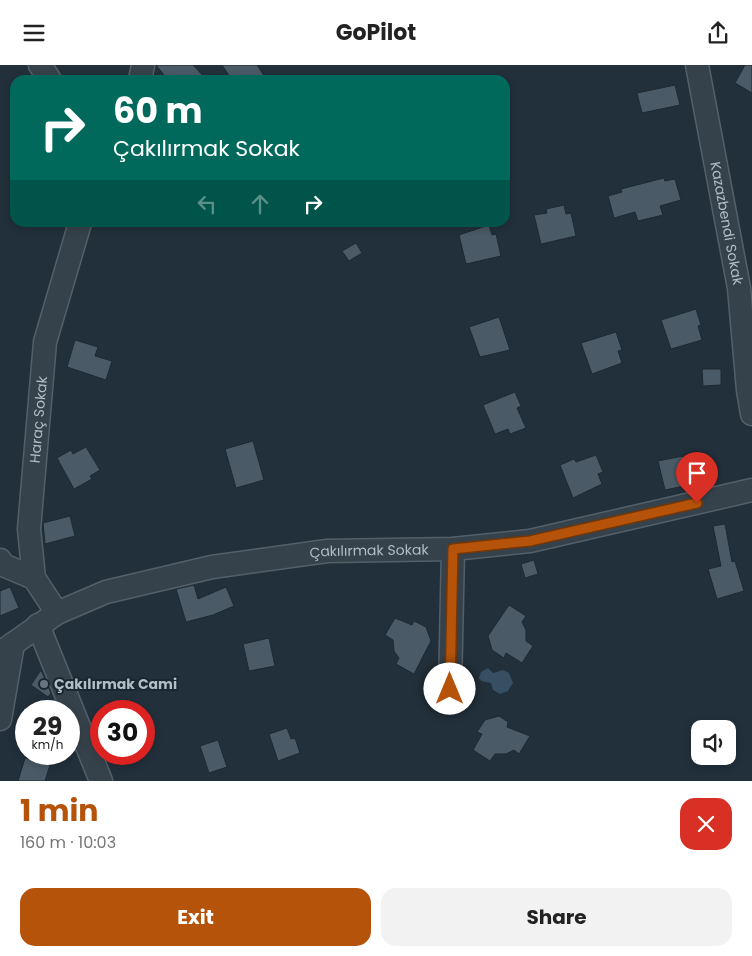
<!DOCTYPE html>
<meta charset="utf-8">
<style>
:root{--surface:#fff;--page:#f2f2f2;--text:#222;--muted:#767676;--accent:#b45309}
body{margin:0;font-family:Poppins,sans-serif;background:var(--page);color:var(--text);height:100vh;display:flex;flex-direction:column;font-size:19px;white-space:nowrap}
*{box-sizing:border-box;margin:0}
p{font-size:16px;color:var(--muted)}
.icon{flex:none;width:28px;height:28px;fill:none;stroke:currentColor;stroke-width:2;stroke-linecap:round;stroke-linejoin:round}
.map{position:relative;height:716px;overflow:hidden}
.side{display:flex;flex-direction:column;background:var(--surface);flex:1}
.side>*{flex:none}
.guide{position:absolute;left:10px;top:10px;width:500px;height:152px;border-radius:15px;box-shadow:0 2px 8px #0003;background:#00695c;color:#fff;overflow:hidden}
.tools{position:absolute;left:691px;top:655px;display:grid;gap:10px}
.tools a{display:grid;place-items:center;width:45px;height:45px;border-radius:10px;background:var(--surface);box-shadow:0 2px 8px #0003;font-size:25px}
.speed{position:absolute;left:15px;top:635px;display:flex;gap:10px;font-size:25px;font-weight:700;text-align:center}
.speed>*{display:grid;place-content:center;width:65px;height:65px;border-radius:50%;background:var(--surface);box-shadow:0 2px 8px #0003;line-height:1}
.speed small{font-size:12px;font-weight:400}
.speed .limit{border:8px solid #d22;background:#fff;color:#111}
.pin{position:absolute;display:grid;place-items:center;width:42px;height:42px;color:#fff;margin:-51px -21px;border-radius:50% 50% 50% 0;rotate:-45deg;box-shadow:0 0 5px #0007}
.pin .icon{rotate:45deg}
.me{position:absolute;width:55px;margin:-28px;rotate:0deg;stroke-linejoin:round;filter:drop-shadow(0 0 4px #0008)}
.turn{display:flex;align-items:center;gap:18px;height:105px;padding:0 20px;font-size:22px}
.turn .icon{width:65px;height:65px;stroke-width:2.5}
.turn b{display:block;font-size:35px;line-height:42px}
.lanes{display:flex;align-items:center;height:48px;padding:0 20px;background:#0003;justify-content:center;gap:25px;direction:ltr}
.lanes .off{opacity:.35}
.round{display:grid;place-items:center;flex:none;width:52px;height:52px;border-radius:15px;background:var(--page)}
.summary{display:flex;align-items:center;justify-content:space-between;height:85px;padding:0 20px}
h1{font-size:30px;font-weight:700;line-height:38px;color:var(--accent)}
.primary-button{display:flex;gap:10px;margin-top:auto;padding:10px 20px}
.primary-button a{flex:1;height:58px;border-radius:15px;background:var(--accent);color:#fff;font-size:20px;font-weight:700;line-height:58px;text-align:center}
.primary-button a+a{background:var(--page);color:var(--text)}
header{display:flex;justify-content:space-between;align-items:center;height:65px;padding:0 20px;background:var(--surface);font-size:22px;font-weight:700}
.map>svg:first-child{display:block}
.water{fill:#364f62}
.building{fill:#4a5b67;stroke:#1d2932}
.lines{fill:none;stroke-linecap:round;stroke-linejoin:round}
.minor-casing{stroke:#546069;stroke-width:25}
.minor{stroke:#36424b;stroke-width:22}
.route-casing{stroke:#753606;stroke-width:12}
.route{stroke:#b45309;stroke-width:9}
.worship-dot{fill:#6b7280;stroke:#1b2730;stroke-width:2}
.labels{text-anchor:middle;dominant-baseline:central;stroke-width:4;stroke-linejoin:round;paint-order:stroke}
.street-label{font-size:14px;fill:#b1bdc7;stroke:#1b2730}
.poi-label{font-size:14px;font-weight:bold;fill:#b1bdc7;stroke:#1b2730;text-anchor:start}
</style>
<header><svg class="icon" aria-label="menu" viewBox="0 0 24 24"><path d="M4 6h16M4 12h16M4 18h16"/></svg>GoPilot<svg class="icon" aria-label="share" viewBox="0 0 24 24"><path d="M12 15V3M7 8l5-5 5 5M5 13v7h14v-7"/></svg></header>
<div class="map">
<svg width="752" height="716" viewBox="0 0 752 716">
<rect width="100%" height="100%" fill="#22303b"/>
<polygon class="water" points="488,603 493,608 503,605 509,608 513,618 508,626 500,629 493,625 491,618 481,616 479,613 481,607"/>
<g class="building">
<polygon points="156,0 193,0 207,15 168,15"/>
<polygon points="222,0 257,0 267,15 232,15"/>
<polygon points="745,0 752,0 752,28 735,18"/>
<polygon points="675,20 680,40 642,48 637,28"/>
<polygon points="664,113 665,116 675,114 681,135 660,141 663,150 638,156 635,147 614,153 608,131 622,127 621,124"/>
<polygon points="564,140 566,149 571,148 576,171 541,179 534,150 547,148 546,144"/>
<polygon points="489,160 492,170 496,169 501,191 466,199 459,170"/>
<polygon points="356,178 362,188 349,196 342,186"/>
<polygon points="696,244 701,260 698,261 702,275 671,284 661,255"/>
<polygon points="499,252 510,285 480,292 469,262"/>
<polygon points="616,267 622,285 618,286 622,298 592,309 581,278"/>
<polygon points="75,275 98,282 95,291 112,296 106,315 67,302"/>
<polygon points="702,304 721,304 721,320 703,321"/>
<polygon points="515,327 521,341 517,343 526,363 510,369 508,364 495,369 483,340"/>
<polygon points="253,376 264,415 236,423 225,384"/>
<polygon points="86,382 100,405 90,411 92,414 74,424 57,393 71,385 73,389"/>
<polygon points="596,390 603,407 598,409 602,419 573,433 560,400 574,394 576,397"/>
<polygon points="683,391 689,420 665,425 658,396"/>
<polygon points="70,451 75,471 45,479 43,458"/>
<polygon points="725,459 732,497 735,496 744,526 717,534 708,504 721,501 713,461"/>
<polygon points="534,495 538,509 525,513 521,499"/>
<polygon points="194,520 198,534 226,522 234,541 213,550 186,557 176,524"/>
<polygon points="10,522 19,543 0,551 0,526"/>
<polygon points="509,540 526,551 522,557 526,565 526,576 533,581 522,598 506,588 504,593 492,585 488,571"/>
<polygon points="395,553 412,560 414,556 426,562 431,576 414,609 396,599 399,593 394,586 393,575 385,570"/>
<polygon points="269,573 275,601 249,606 243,579"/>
<polygon points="41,605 51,628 48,632 31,620"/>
<polygon points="499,651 508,657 507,662 530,671 519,689 514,685 506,689 495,689 490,696 473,685 482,669 477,667 485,655"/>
<polygon points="287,663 291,674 295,673 300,688 278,696 269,669"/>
<polygon points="218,675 227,702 209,708 200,681"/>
<polygon points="25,693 50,700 45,716 18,716"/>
</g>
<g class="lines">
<g class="minor-casing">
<g id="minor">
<polyline points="40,0 50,15"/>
<path id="s1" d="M 697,0 L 739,223 L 748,325 L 752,349"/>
<polyline points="140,15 143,0"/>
<polyline points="0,495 3,500 34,513"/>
<path id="s2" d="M 57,548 L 34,513 L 29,464 L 45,277 L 80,158"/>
<polyline points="38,560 101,716"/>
<path id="s3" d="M 0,588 L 57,548 L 106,527 L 212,502 L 327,486 L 453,484 L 530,476 L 752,425"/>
<polyline points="450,624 453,484"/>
<polyline points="0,654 13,579"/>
</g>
</g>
<use href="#minor" class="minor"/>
</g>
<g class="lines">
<g class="route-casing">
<polyline id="route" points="450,624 453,484 530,476 697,438"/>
</g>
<use href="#route" class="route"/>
</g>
<circle class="worship-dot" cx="44" cy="619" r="5"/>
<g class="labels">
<g class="street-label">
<text stroke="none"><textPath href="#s1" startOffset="161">Kazazbendi Sokak</textPath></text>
<text stroke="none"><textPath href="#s2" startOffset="201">Haraç Sokak</textPath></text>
<text stroke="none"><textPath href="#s3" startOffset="390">Çakılırmak Sokak</textPath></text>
</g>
<g class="poi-label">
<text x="54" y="619">Çakılırmak Cami</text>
</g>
</g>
</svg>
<div class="tools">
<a><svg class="icon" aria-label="sound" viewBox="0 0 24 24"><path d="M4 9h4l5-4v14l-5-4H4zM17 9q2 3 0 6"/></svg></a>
</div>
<div class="speed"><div>29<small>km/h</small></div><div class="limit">30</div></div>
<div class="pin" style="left:697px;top:438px;background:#d93025"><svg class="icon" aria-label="arrive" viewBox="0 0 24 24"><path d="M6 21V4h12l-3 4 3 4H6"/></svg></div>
<svg class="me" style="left:450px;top:624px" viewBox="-20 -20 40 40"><circle r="19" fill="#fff"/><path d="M0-13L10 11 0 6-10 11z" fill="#b45309"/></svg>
<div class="guide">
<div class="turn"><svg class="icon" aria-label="right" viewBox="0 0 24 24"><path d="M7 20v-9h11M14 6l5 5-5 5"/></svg><div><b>60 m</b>Çakılırmak Sokak</div></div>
<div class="lanes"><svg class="icon off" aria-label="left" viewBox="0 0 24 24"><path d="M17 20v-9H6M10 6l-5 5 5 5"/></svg><svg class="icon off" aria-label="ahead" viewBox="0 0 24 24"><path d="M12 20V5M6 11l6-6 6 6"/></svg><svg class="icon" aria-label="right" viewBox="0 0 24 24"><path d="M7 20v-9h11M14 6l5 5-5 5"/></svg></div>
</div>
</div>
<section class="side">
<div class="summary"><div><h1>1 min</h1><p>160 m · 10:03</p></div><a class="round" style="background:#d93025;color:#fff"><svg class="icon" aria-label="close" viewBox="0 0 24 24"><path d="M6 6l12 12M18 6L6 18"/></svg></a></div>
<div class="primary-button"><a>Exit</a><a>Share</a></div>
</section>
